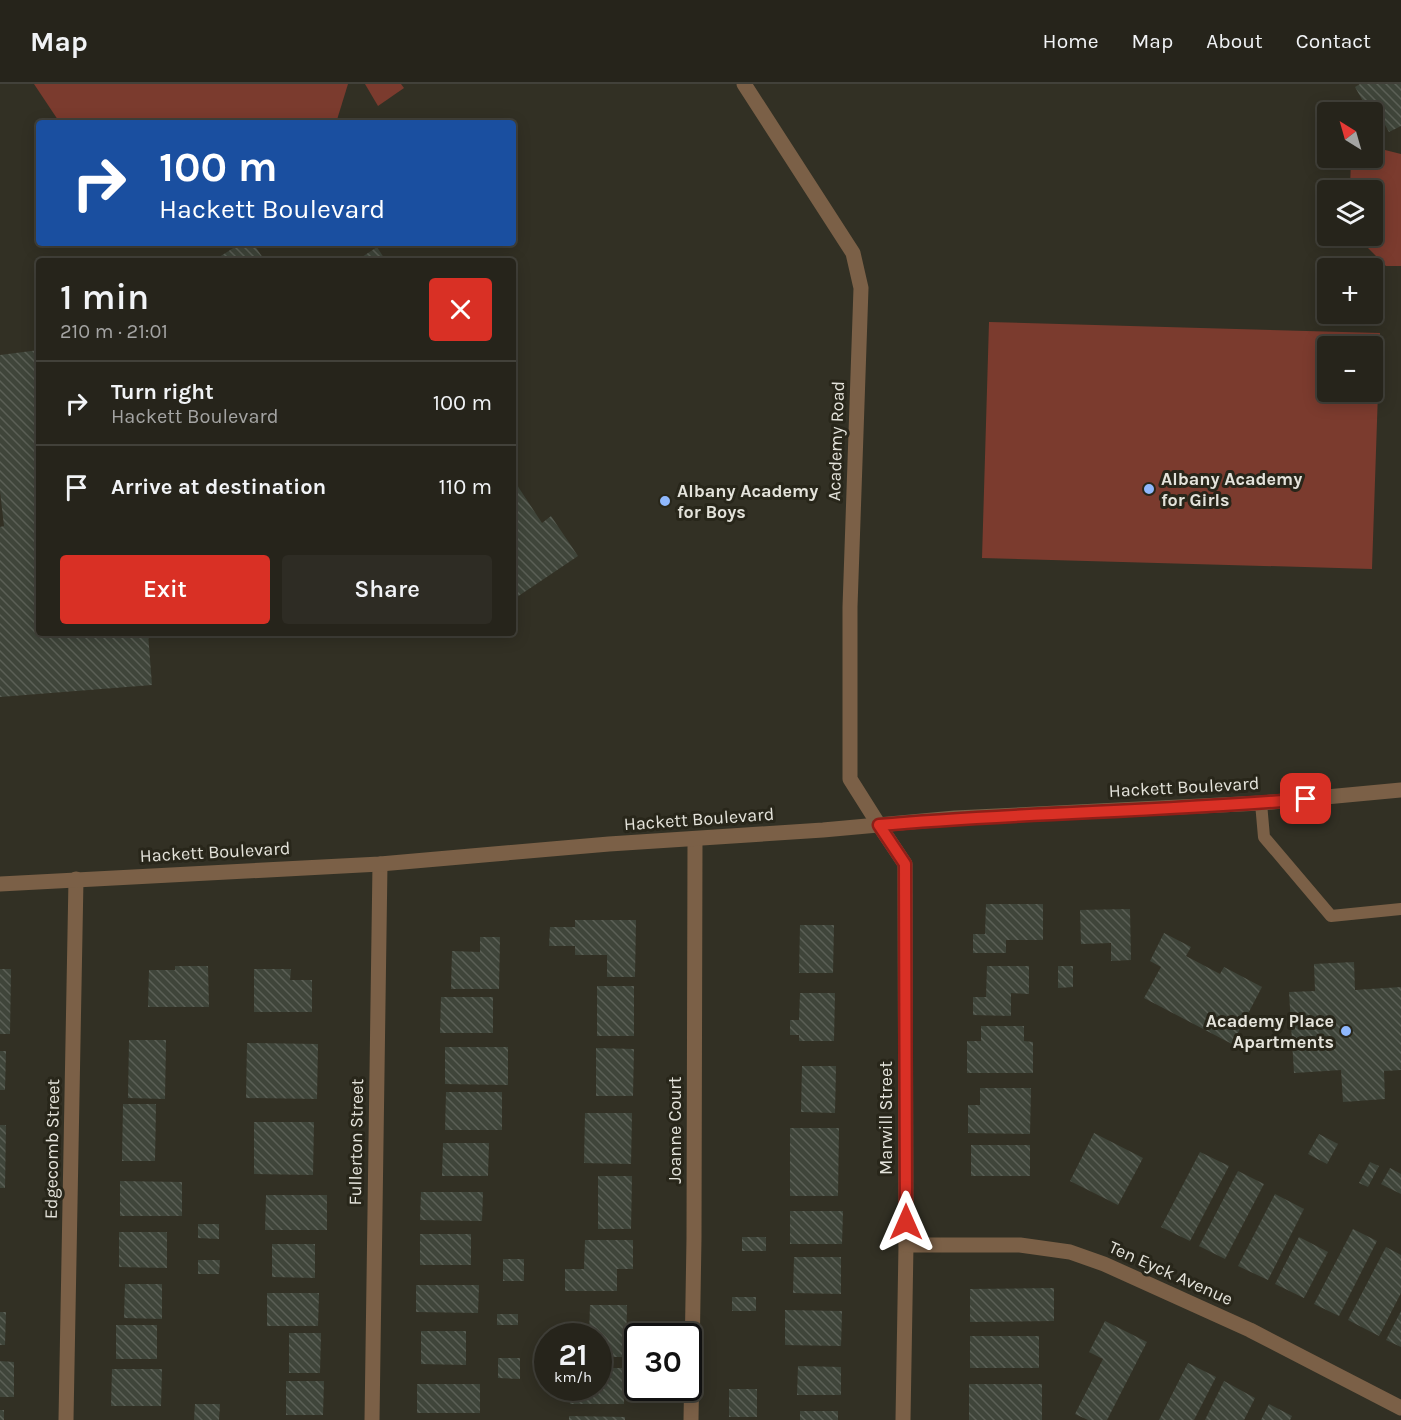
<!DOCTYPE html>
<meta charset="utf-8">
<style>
:root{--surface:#26241b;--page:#2e2c24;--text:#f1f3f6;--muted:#a4a4a3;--line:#42413a;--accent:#d93025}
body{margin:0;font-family:Karla,sans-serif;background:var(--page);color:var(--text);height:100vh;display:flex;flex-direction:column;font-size:22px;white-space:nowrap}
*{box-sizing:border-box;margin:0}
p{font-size:20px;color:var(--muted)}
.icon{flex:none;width:33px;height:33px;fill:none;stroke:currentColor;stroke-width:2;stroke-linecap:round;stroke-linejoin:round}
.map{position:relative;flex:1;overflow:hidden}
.drawer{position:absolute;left:36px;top:174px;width:480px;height:378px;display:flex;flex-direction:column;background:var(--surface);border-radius:6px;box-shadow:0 3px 15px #0003,0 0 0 2px var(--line)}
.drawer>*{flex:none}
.guide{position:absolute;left:36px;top:36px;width:480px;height:126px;border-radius:6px;box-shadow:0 3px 15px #0003,0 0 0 2px var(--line);background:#1a4fa0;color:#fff;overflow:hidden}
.needle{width:39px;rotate:323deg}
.buttons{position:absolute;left:1317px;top:18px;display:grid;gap:12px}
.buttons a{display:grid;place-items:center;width:66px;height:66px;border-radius:6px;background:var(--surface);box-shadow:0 3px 15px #0003,0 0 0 2px var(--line);font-size:30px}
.speed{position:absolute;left:534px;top:1239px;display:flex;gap:12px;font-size:30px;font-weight:700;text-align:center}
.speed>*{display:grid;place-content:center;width:78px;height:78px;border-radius:50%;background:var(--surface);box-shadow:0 3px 15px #0003,0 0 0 2px var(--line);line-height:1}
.speed small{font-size:15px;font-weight:400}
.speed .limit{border:3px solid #111;border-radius:9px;background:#fff;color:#111}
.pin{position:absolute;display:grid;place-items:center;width:51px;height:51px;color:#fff;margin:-26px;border-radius:12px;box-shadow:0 3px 9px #0006}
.me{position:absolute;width:66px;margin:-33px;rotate:0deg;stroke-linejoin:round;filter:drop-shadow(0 0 4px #0008)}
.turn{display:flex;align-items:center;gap:21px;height:126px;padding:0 24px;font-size:27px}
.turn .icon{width:78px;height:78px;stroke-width:2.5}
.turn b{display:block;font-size:42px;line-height:51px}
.round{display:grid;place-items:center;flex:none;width:63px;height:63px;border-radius:6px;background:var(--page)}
.overview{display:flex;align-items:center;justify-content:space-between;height:102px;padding:0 24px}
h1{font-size:36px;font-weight:600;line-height:45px}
.button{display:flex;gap:12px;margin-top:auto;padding:12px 24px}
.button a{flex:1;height:69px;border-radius:6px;background:var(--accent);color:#fff;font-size:24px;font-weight:600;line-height:69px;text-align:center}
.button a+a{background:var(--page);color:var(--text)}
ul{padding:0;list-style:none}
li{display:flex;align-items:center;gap:18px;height:84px;padding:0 24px;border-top:2px solid var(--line)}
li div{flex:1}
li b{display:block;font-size:22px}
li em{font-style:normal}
header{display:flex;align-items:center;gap:36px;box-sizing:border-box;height:84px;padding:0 30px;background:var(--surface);border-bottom:2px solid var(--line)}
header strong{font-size:28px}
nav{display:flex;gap:33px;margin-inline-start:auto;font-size:21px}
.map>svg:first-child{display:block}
.green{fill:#7b3b2e;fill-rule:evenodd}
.building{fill:url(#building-back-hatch)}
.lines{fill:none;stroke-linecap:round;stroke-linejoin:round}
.service{stroke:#7b6047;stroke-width:12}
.minor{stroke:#7b6047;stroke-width:15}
.tertiary{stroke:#7b6047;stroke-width:15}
.route-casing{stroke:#8d1f18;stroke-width:15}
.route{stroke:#d93025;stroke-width:10}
.poi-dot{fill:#8fb8fd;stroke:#28261a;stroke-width:2}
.labels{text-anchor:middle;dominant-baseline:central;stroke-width:6;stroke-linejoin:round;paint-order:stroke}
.street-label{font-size:18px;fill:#e4e3db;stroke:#28261a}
.poi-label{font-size:18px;font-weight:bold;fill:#e4e3db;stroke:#28261a;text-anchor:start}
</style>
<header>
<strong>Map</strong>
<nav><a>Home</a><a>Map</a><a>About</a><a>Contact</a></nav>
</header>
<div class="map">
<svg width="1401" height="1336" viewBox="0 0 1401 1336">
<defs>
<pattern id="building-back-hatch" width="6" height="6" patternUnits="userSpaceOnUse" patternTransform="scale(1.5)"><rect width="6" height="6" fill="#3f453a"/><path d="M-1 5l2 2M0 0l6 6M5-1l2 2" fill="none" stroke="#5b6056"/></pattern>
</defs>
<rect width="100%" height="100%" fill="#323024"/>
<g class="green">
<polygon points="34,0 348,0 336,39 60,39"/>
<polygon points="365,0 401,0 404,4 378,22"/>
<polygon points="1373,63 1401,70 1401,182 1386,182 1356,152 1372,152 1372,106 1350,106 1351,74 1372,74"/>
<path d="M 989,238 L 1380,249 L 1372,485 L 982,474 ZM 1372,262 L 1372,308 L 1328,308 L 1328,262 Z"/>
</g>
<g class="building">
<polygon points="1360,0 1401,0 1401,42 1389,48 1380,32 1372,35 1372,28 1369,28 1355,3"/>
<polygon points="241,159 253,159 265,177 213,177"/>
<polygon points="377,163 386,177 356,177"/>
<polygon points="39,266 39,549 148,549 152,601 0,613 0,443 4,442 0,407 0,271"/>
<polygon points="513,395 542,439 551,432 578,472 517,513 513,507"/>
<polygon points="986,820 1043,820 1043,856 1006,856 1006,869 973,869 973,850 985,850"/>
<polygon points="1130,825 1131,876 1111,877 1111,859 1081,860 1080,826"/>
<polygon points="575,836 636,836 635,893 607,893 607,871 575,871 575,862 549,862 550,843 575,843"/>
<polygon points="800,841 834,841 833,889 799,889"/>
<polygon points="1164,849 1191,863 1186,872 1220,890 1224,883 1262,903 1232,960 1144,914 1161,883 1150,877"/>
<polygon points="480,853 500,853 499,905 451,905 452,867 480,868"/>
<polygon points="1354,878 1355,906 1401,903 1401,986 1384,987 1385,1015 1343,1018 1341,986 1294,989 1289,908 1315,907 1314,880"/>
<polygon points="175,882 208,882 209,923 148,923 149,886 175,886"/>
<polygon points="987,882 1029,882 1029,910 1011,909 1011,932 973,931 973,913 986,913"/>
<polygon points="1058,882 1073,882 1073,903 1058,904"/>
<polygon points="0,885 11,885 10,950 0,950"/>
<polygon points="254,885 291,885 290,896 312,896 312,928 254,928"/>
<rect x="597" y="902" width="37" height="50"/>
<polygon points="800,909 835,909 834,957 799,957 799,951 790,951 790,936 799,936"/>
<polygon points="441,913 493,913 493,949 440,949"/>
<polygon points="981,942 1024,942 1024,957 1033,958 1033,989 967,989 967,957 981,957"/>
<polygon points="129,956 166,956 165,1015 128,1014"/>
<polygon points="247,959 318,960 317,1015 246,1014"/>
<polygon points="445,963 508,963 508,1001 445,1000"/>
<polygon points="596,964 634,965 633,1012 596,1012"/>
<polygon points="0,967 6,967 5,1006 0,1006"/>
<polygon points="802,982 836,982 835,1029 801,1028"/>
<polygon points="980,1004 1031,1004 1030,1050 968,1049 968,1021 980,1021"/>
<polygon points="446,1008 502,1008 502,1046 445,1046"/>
<polygon points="123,1020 156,1020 155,1077 122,1077"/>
<polygon points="585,1029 632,1029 631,1080 584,1079"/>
<polygon points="254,1038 314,1038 313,1091 254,1090"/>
<polygon points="0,1041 6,1041 5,1104 0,1104"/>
<polygon points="790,1044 839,1044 838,1112 790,1112"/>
<polygon points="1094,1049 1143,1074 1118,1121 1070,1097"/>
<polygon points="1319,1050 1338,1060 1327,1080 1308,1070"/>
<polygon points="443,1059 489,1059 488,1092 442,1092"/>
<rect x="971" y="1061" width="59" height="31"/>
<polygon points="1200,1068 1229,1082 1190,1157 1161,1143"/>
<polygon points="1370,1078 1379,1082 1368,1103 1359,1099"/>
<polygon points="1390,1084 1401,1090 1401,1110 1381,1100"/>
<polygon points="1238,1087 1264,1100 1225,1175 1199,1162"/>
<polygon points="598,1092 632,1092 631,1145 598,1145"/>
<polygon points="120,1097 182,1098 182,1132 120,1132"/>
<polygon points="421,1108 483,1108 482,1137 420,1136"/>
<polygon points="1275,1110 1304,1125 1268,1196 1238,1182"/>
<polygon points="266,1111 327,1111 327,1146 265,1146"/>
<polygon points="790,1127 843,1127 842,1160 790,1160"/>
<polygon points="198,1140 219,1140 219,1155 198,1154"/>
<polygon points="1353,1145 1377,1157 1339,1232 1314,1220"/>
<polygon points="119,1148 167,1148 167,1184 119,1183"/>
<rect x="420" y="1150" width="51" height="31"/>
<rect x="742" y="1153" width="24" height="14"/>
<polygon points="1299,1153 1328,1168 1304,1214 1275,1200"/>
<polygon points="585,1156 633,1156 633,1185 617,1185 617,1207 565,1207 565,1185 584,1185"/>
<polygon points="272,1160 315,1160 315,1194 272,1193"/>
<polygon points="1386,1163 1401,1171 1401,1209 1379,1252 1348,1236"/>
<polygon points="794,1173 841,1173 841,1210 793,1209"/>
<rect x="503" y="1175" width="21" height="22"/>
<polygon points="198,1176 220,1176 219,1190 198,1190"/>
<polygon points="125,1200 162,1200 162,1235 124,1234"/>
<polygon points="416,1201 479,1201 478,1229 416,1228"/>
<polygon points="1054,1204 1054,1237 970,1238 970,1205"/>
<polygon points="267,1209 319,1209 318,1242 267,1242"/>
<rect x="732" y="1213" width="24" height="14"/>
<polygon points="590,1221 627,1221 626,1273 598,1273 598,1252 589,1252"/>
<polygon points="785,1226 842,1227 841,1262 785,1261"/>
<polygon points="1401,1227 1401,1263 1386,1256"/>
<polygon points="0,1228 6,1228 5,1261 0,1261"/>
<rect x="497" y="1230" width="21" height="11"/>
<polygon points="1105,1237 1147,1258 1107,1336 1088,1336 1075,1330 1103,1275 1089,1268"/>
<rect x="116" y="1241" width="41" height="34"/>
<polygon points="421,1247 466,1247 466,1281 421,1280"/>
<polygon points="289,1249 321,1249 320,1289 289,1289"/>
<rect x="970" y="1252" width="69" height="32"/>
<polygon points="498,1274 520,1274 520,1295 498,1294"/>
<polygon points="0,1277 14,1278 14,1313 0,1313"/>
<polygon points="1188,1279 1216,1293 1194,1336 1159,1336"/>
<polygon points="798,1282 841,1283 841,1311 797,1311"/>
<polygon points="598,1284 625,1284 624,1320 570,1320 571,1304 598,1304"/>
<polygon points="112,1285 162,1285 161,1322 111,1322"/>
<polygon points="286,1297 324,1297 323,1331 286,1331"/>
<polygon points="1224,1297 1255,1314 1244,1336 1205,1336"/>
<rect x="417" y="1300" width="63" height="29"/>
<rect x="969" y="1300" width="73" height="36"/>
<rect x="729" y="1305" width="28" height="28"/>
<polygon points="195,1320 220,1320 219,1336 194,1336"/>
<polygon points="1269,1320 1292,1332 1290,1336 1261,1336"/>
<rect x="0" y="1326" width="4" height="10"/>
<rect x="800" y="1327" width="38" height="9"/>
<polygon points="569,1332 625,1333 625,1336 569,1336"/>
</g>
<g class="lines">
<polyline class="service" points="1261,719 1264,753 1331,832 1401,825"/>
<g class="minor">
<polyline points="879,741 905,780 906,1161 903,1336"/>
<polyline points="906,1161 1020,1161 1070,1168 1104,1180 1250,1246 1401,1324"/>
<polyline points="66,1336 76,795"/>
<polyline points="372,1336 380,780"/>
<polyline points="691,1336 694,1154 695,756"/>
</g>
<g class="tertiary">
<polyline points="744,0 853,169 861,204 850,523 850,695 879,741"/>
<polyline points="0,800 380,780 609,760 823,746 955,734 1261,719 1401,706"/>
</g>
</g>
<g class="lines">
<g class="route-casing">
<path id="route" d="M 906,1138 L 905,780 L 879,741 C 1021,728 1164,728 1306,715"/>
</g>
<use href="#route" class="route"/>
</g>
<g class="poi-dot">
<circle cx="1149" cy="405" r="6"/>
<circle cx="665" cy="417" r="6"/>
<circle cx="1346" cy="947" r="6"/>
</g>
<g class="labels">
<g class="street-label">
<text transform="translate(836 357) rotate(-88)">Academy Road</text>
<text transform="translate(1184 703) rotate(-3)">Hackett Boulevard</text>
<text transform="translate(699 735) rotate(-4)">Hackett Boulevard</text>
<text transform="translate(215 768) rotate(-3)">Hackett Boulevard</text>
<text transform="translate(886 1034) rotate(-90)">Marwill Street</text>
<text transform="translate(675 1046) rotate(-90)">Joanne Court</text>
<text transform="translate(356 1058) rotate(-89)">Fullerton Street</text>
<text transform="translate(52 1065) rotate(-89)">Edgecomb Street</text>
<text transform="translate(1171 1189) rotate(24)">Ten Eyck Avenue</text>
</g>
<g class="poi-label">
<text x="1161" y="395">Albany Academy<tspan x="1161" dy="21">for Girls</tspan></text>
<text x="677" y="407">Albany Academy<tspan x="677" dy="21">for Boys</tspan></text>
<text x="1334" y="937" text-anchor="end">Academy Place<tspan x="1334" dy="21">Apartments</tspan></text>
</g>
</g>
</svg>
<div class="buttons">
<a><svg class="needle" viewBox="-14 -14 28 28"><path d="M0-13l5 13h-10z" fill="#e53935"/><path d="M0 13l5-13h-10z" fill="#a4a4a3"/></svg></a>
<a><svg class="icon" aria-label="layers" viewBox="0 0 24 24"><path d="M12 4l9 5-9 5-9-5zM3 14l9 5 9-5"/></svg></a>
<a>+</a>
<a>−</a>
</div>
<div class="speed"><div>21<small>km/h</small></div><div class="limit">30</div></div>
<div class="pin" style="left:1306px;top:715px;background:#d93025"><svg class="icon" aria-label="arrive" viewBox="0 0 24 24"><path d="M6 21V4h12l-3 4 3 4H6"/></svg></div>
<svg class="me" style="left:906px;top:1138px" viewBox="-20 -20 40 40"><path d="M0-17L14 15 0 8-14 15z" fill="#d93025" stroke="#fff" stroke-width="4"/></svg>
<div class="guide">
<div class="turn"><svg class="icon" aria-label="right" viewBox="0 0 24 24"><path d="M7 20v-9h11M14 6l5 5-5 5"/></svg><div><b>100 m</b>Hackett Boulevard</div></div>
</div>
<section class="drawer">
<div class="overview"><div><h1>1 min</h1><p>210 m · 21:01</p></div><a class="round" style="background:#d93025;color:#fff"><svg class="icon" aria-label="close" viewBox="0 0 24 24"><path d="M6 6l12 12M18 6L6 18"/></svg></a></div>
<ul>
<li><svg class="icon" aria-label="right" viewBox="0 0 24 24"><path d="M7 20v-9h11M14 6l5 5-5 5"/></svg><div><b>Turn right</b><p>Hackett Boulevard</p></div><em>100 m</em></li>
<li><svg class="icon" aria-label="arrive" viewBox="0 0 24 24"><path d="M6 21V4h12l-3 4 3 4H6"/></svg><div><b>Arrive at destination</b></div><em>110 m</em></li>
</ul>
<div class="button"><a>Exit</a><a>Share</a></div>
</section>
</div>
